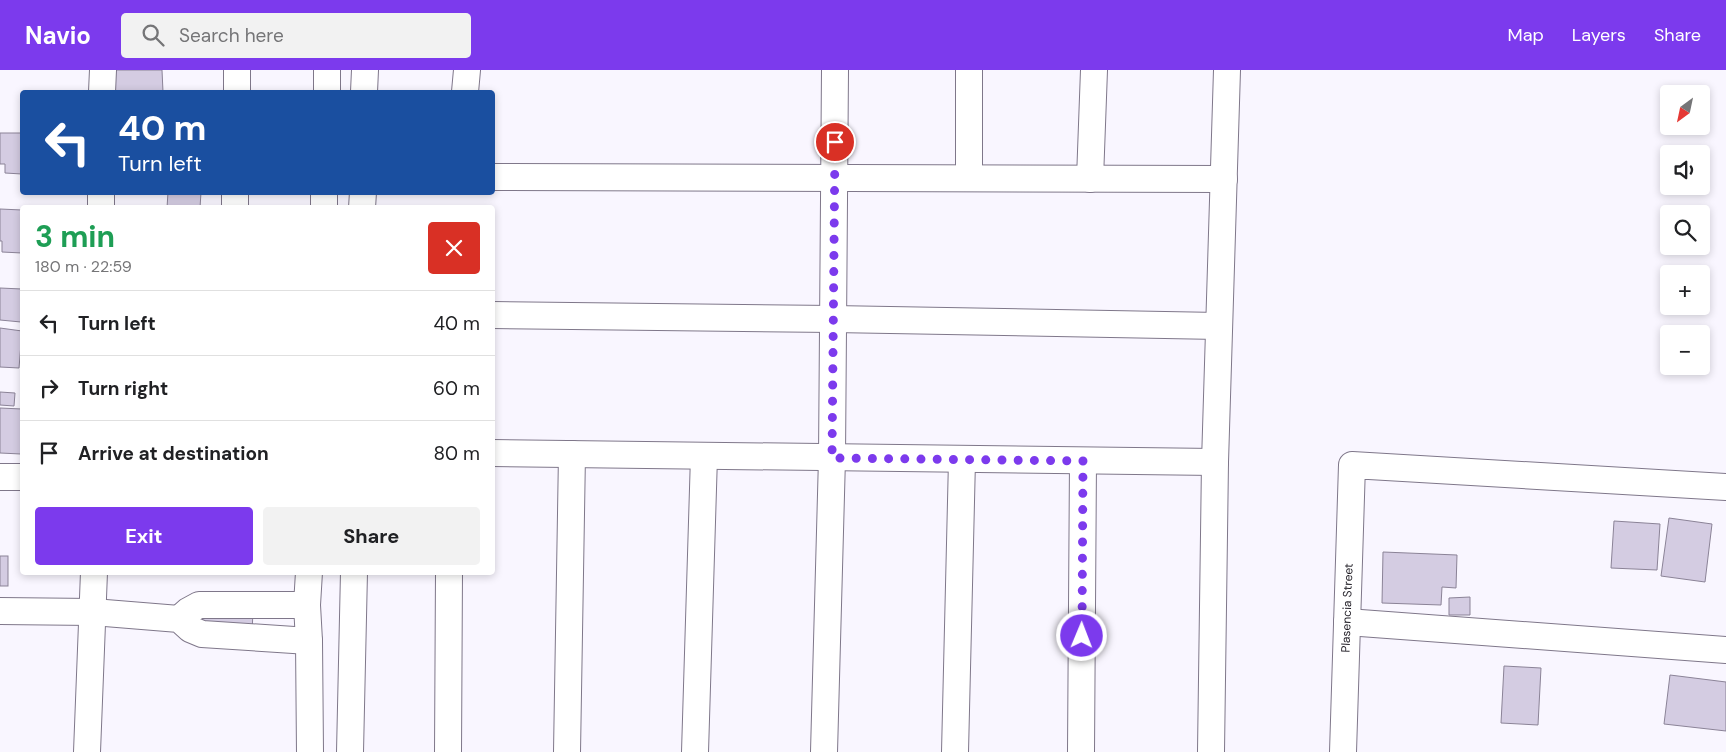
<!DOCTYPE html>
<meta charset="utf-8">
<style>
:root{--surface:#fff;--page:#f2f2f2;--text:#202124;--muted:#757577;--line:#e0e0e0;--accent:#7c3aed}
body{margin:0;font-family:"DM Sans",sans-serif;background:var(--page);color:var(--text);height:100vh;display:flex;flex-direction:column;font-size:19px;white-space:nowrap}
*{box-sizing:border-box;margin:0}
p{font-size:16px;color:var(--muted)}
.icon{flex:none;width:28px;height:28px;fill:none;stroke:currentColor;stroke-width:2;stroke-linecap:round;stroke-linejoin:round}
.map{position:relative;flex:1;overflow:hidden}
.sheet{position:absolute;left:20px;top:135px;width:475px;height:370px;display:flex;flex-direction:column;background:var(--surface);border-radius:5px;box-shadow:0 2px 8px #0003}
.sheet>*{flex:none}
.top-card{position:absolute;left:20px;top:20px;width:475px;height:105px;border-radius:5px;box-shadow:0 2px 8px #0003;background:#1a4fa0;color:#fff;overflow:hidden}
.needle{width:32px;rotate:213deg}
.tools{position:absolute;left:1660px;top:15px;display:grid;gap:10px}
.tools a{display:grid;place-items:center;width:50px;height:50px;border-radius:5px;background:var(--surface);box-shadow:0 2px 8px #0003;font-size:25px}
.pin{position:absolute;display:grid;place-items:center;width:42px;height:42px;color:#fff;margin:-21px;border:2px solid #fff;border-radius:50%;box-shadow:0 1px 5px #0007}
.me{position:absolute;width:55px;margin:-28px;rotate:1deg;stroke-linejoin:round;filter:drop-shadow(0 0 4px #0008)}
.turn{display:flex;align-items:center;gap:18px;height:105px;padding:0 15px;font-size:22px}
.turn .icon{width:65px;height:65px;stroke-width:2.5}
.turn b{display:block;font-size:35px;line-height:42px}
.round{display:grid;place-items:center;flex:none;width:52px;height:52px;border-radius:5px;background:var(--page)}
.head{display:flex;align-items:center;justify-content:space-between;height:85px;padding:0 15px}
h1{font-size:30px;font-weight:700;line-height:38px;color:#1e9e55}
.button{display:flex;gap:10px;margin-top:auto;padding:10px 15px}
.button a{flex:1;height:58px;border-radius:5px;background:var(--accent);color:#fff;font-size:20px;font-weight:700;line-height:58px;text-align:center}
.button a+a{background:var(--page);color:var(--text)}
ul{padding:0;list-style:none}
li{display:flex;align-items:center;gap:15px;height:65px;padding:0 15px;border-top:1px solid var(--line)}
li div{flex:1}
li b{display:block;font-size:19px}
li em{font-style:normal}
header{display:flex;align-items:center;gap:30px;box-sizing:border-box;height:70px;padding:0 25px;background:var(--accent);color:#fff}
header strong{font-size:24px}
nav{display:flex;gap:28px;margin-inline-start:auto;font-size:18px}
.search{width:350px;height:45px;background:var(--page);display:flex;align-items:center;gap:12px;box-sizing:border-box;padding:0 18px;border-radius:5px;color:var(--muted);font-size:19px}
.map>svg:first-child{display:block}
.building{fill:#d4cce2;stroke:#8b8397}
.lines{fill:none;stroke-linecap:round;stroke-linejoin:round}
.minor-casing{stroke:#7f778a;stroke-width:28}
.minor{stroke:#fff;stroke-width:26}
.route{stroke:#7c3aed;stroke-width:9;stroke-dasharray:0 16.2}
.labels{text-anchor:middle;dominant-baseline:central;stroke-width:4.5;stroke-linejoin:round;paint-order:stroke}
.street-label{font-size:12px;fill:#1e1b23;stroke:#fff}
</style>
<header>
<strong>Navio</strong>
<div class="search"><svg class="icon" aria-label="search" viewBox="0 0 24 24"><circle cx="10" cy="10" r="6"/><path d="M15 15l6 6"/></svg>Search here</div>
<nav><a>Map</a><a>Layers</a><a>Share</a></nav>
</header>
<div class="map">
<svg width="1726" height="682" viewBox="0 0 1726 682">
<rect width="100%" height="100%" fill="#f9f6ff"/>
<g class="building">
<polygon points="114,0 162,0 163,22 114,22"/>
<polygon points="0,63 22,63 22,104 5,103 5,94 0,94"/>
<polygon points="168,122 201,122 200,138 167,138"/>
<polygon points="0,139 22,140 22,183 2,182 2,171 0,171"/>
<polygon points="0,218 22,219 21,252 0,250"/>
<polygon points="0,258 22,261 19,298 0,297"/>
<polygon points="0,322 15,323 14,336 0,335"/>
<polygon points="0,338 22,339 21,384 0,383"/>
<polygon points="1669,448 1712,454 1705,512 1661,506"/>
<polygon points="1614,451 1660,454 1657,500 1611,498"/>
<polygon points="1383,482 1457,485 1456,518 1442,517 1441,535 1382,533"/>
<rect x="0" y="486" width="8" height="30"/>
<polygon points="1470,527 1470,545 1449,545 1449,528"/>
<polygon points="201,539 253,540 252,564 200,562"/>
<polygon points="1504,596 1541,598 1538,655 1501,653"/>
<polygon points="1670,605 1726,612 1726,661 1664,654"/>
</g>
<g class="lines">
<g class="minor-casing">
<g id="minor">
<polyline points="102,22 103,0"/>
<polyline points="237,22 237,0"/>
<polyline points="327,22 327,0"/>
<polyline points="364,22 365,0"/>
<polyline points="465,22 467,0"/>
<polyline points="492,107 1224,109"/>
<polyline points="969,108 969,0"/>
<polyline points="1090,109 1094,0"/>
<polyline points="101,138 101,122"/>
<polyline points="235,138 235,122"/>
<polyline points="324,138 324,122"/>
<polyline points="362,138 363,122"/>
<polyline points="492,245 833,249 1219,256"/>
<polyline points="492,383 1215,392"/>
<polyline points="0,407 22,407"/>
<polyline points="309,502 307,535 309,571 310,682"/>
<polyline points="0,541 93,542 179,549 190,559 202,564 309,571"/>
<polyline points="179,549 188,541 199,535 307,535"/>
<polyline points="1347,552 1726,580"/>
<polyline points="87,682 94,502"/>
<polyline points="350,682 354,502"/>
<polyline points="448,682 449,502"/>
<polyline points="567,682 572,384"/>
<polyline points="695,682 704,386"/>
<polyline points="824,682 832,388 835,0"/>
<polyline points="955,682 962,390"/>
<polyline points="1081,682 1083,391"/>
<polyline points="1211,682 1215,392 1227,0"/>
<polyline points="1343,682 1352,395 1726,417"/>
</g>
</g>
<use href="#minor" class="minor"/>
</g>
<g class="lines">
<polyline class="route" points="835,72 832,388 1083,391 1082,566"/>
</g>
<g class="labels">
<g class="street-label">
<text transform="translate(1347 538) rotate(-88)">Plasencia Street</text>
</g>
</g>
</svg>
<div class="tools">
<a><svg class="needle" viewBox="-14 -14 28 28"><path d="M0-13l5 13h-10z" fill="#e53935"/><path d="M0 13l5-13h-10z" fill="#757577"/></svg></a>
<a><svg class="icon" aria-label="sound" viewBox="0 0 24 24"><path d="M4 9h4l5-4v14l-5-4H4zM17 9q2 3 0 6"/></svg></a>
<a><svg class="icon" aria-label="search" viewBox="0 0 24 24"><circle cx="10" cy="10" r="6"/><path d="M15 15l6 6"/></svg></a>
<a>+</a>
<a>−</a>
</div>
<div class="pin" style="left:835px;top:72px;background:#d93025"><svg class="icon" aria-label="arrive" viewBox="0 0 24 24"><path d="M6 21V4h12l-3 4 3 4H6"/></svg></div>
<svg class="me" style="left:1082px;top:566px" viewBox="-20 -20 40 40"><circle r="17" fill="#7c3aed" stroke="#fff" stroke-width="3"/><path d="M0-11L8 9 0 5-8 9z" fill="#fff"/></svg>
<div class="top-card">
<div class="turn"><svg class="icon" aria-label="left" viewBox="0 0 24 24"><path d="M17 20v-9H6M10 6l-5 5 5 5"/></svg><div><b>40 m</b>Turn left</div></div>
</div>
<section class="sheet">
<div class="head"><div><h1>3 min</h1><p>180 m · 22:59</p></div><a class="round" style="background:#d93025;color:#fff"><svg class="icon" aria-label="close" viewBox="0 0 24 24"><path d="M6 6l12 12M18 6L6 18"/></svg></a></div>
<ul>
<li><svg class="icon" aria-label="left" viewBox="0 0 24 24"><path d="M17 20v-9H6M10 6l-5 5 5 5"/></svg><div><b>Turn left</b></div><em>40 m</em></li>
<li><svg class="icon" aria-label="right" viewBox="0 0 24 24"><path d="M7 20v-9h11M14 6l5 5-5 5"/></svg><div><b>Turn right</b></div><em>60 m</em></li>
<li><svg class="icon" aria-label="arrive" viewBox="0 0 24 24"><path d="M6 21V4h12l-3 4 3 4H6"/></svg><div><b>Arrive at destination</b></div><em>80 m</em></li>
</ul>
<div class="button"><a>Exit</a><a>Share</a></div>
</section>
</div>
